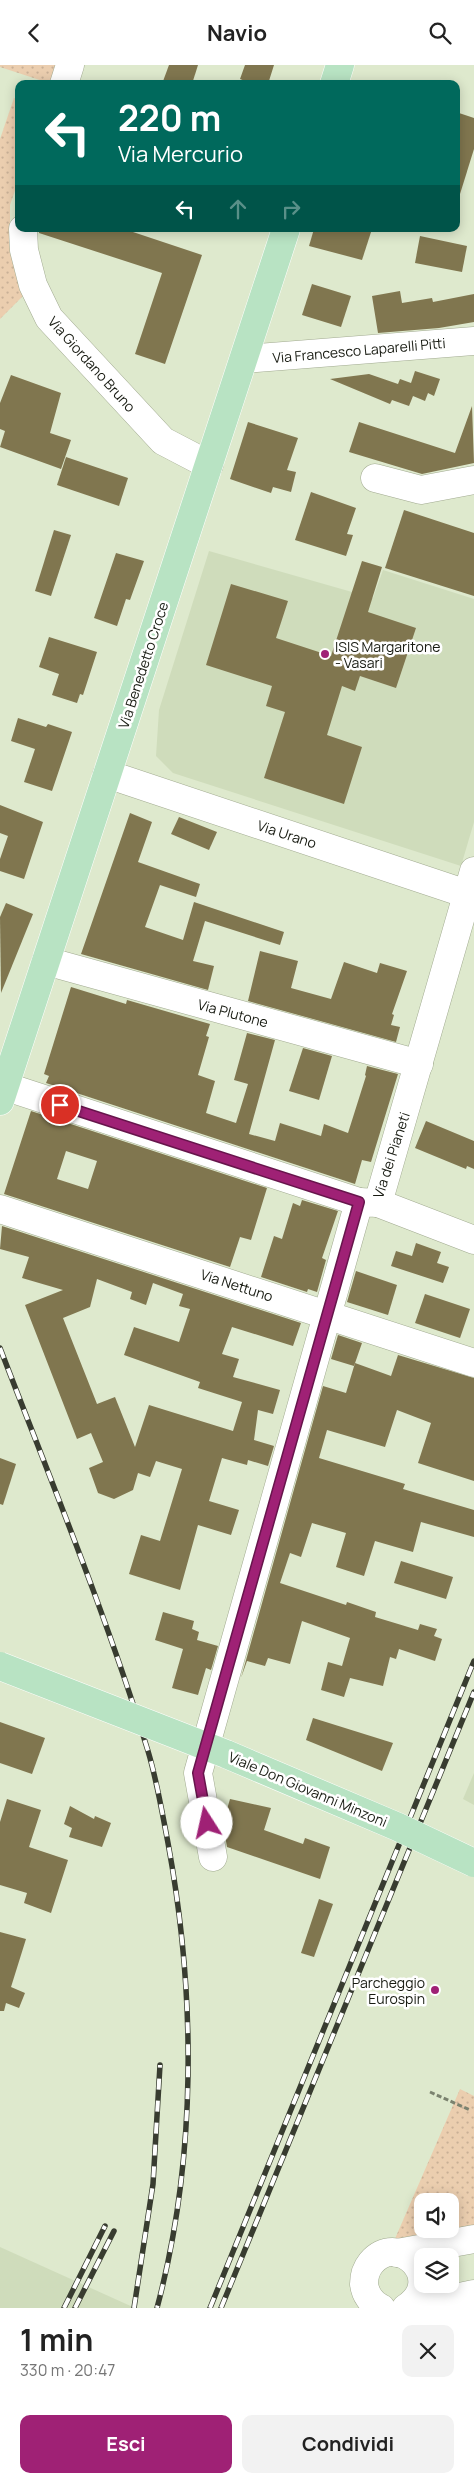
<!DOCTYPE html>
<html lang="it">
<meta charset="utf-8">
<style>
:root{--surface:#fff;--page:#f2f2f2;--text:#222;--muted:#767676;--accent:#9f2175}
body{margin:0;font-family:Manrope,sans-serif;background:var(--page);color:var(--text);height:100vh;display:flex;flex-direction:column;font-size:19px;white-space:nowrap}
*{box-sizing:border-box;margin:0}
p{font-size:16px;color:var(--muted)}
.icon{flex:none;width:28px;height:28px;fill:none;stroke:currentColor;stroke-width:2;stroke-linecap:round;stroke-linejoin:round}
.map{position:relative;height:2243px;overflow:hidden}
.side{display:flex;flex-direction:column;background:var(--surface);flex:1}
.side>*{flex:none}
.top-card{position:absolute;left:15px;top:15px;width:445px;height:152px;border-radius:10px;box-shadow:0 2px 12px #0003;background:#00695c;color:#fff;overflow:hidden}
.fabs{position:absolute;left:414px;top:2128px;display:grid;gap:10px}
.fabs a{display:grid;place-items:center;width:45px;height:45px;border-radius:10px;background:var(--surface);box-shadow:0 2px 12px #0003;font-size:25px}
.pin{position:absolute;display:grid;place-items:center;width:42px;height:42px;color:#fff;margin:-21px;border:2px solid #fff;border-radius:50%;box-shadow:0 1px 5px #0007}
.me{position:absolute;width:55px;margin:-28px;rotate:350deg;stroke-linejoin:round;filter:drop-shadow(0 0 4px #0008)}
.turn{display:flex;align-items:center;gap:18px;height:105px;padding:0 20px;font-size:22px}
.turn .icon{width:65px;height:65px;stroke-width:2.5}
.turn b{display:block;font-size:35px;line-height:42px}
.lanes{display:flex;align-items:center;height:48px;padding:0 20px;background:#0003;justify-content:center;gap:25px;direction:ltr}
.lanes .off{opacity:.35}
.round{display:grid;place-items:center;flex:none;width:52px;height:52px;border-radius:10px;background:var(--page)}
.overview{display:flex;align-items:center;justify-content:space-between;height:85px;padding:0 20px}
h1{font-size:30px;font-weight:700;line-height:38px}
.cta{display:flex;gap:10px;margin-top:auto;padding:10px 20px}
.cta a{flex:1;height:58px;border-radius:10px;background:var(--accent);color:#fff;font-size:20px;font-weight:700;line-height:58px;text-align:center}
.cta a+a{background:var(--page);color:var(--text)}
header{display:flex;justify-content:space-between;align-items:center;height:65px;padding:0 20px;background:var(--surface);font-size:22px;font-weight:700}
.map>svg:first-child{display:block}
.built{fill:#cfdcbb}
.grass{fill:url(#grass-dots);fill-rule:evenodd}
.building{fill:#80764f;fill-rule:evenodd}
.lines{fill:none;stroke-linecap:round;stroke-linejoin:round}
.minor-casing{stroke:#a1aa90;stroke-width:29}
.major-casing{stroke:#fff;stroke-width:29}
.path{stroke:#7b826f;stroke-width:3;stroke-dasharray:5 2.5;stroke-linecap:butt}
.minor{stroke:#fff;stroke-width:28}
.major{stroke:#b8e3c3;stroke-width:28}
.rail-casing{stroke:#383c30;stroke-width:5.5}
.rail{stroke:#fff;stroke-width:4;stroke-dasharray:11;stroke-linecap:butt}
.major-bridge-casing{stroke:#fff;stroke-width:29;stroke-linecap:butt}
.major-bridge{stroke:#b8e3c3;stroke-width:28}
.route-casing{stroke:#67154c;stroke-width:12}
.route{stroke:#9f2175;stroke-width:9}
.poi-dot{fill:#9f2175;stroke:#fff;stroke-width:2}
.labels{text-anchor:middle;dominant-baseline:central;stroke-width:5;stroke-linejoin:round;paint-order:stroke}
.street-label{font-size:14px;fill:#181b12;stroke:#fff}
.poi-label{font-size:14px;fill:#181b12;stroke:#fff;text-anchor:start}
</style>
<header><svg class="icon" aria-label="back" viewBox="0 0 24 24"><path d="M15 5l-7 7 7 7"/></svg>Navio<svg class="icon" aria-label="search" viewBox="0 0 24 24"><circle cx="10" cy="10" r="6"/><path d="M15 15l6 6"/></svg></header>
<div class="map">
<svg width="474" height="2243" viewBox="0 0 474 2243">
<defs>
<pattern id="grass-dots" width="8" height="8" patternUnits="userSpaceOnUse" patternTransform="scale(1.25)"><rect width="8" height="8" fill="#ebceaf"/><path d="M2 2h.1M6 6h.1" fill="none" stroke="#c9b096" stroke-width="1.8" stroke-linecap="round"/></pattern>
</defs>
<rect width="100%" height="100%" fill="#dee9cd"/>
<g class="built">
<polygon points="209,486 373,533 383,505 474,534 474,757 461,801 173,708 156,691 159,645"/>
<polygon points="474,1708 474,1740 463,1734"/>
<polygon points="0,2182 135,2243 0,2243"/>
</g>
<g class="grass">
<polygon points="0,0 58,0 52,19 0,2"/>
<polygon points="14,33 19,35 19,114 10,140 10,183 23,231 0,254 0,74"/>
<path d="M 460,2024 L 474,2031 L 474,2164 L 394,2176 ZM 422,2136 L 450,2136 L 450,2164 L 422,2164 Z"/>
</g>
<g class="building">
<polygon points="169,0 198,0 192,19 162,19"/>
<polygon points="245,0 274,0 268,19 244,19 245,16 240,14"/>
<polygon points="456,47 474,53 474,84 460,129 456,129"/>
<polygon points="39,164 124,164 202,190 165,299 135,289 162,208 39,168"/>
<polygon points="314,164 372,164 362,195 309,181"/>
<polygon points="420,171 467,181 462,207 415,198"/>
<polygon points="312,219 351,231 341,262 302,250"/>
<polygon points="400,226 402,238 432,233 433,237 474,229 474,257 439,263 378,268 372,231"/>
<polygon points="415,306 440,314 434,331 428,328 425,336 413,331 409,341 392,335 390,339 330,314 369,309 398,319 400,314 411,318"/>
<polygon points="11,310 61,328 50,368 71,375 61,404 0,382 5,366 0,364 0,338"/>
<polygon points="472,341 474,398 422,409 349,387 359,357 455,388"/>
<polygon points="248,357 298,373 287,405 296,407 291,427 273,422 271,428 230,414"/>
<polygon points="66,392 128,413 119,441 57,420"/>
<polygon points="311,427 356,443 347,469 353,470 346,491 295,475"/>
<polygon points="404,445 474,468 474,531 385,503"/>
<polygon points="54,465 71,470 51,531 35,526"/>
<polygon points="116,488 144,496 130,535 126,534 117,561 94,553"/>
<polygon points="362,496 382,502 368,547 416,563 396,623 360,611 355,626 342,621 327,670 362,682 344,739 264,713 285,647 266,641 272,621 206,600 231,519 288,536 276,573 331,591"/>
<polygon points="49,572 97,587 83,630 80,629 77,638 52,630 59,609 39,602"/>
<polygon points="18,653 46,662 48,659 72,667 52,726 24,717 35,684 11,676"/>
<polygon points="0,740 43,757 24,814 0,806 0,794 8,771 0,768"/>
<polygon points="130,748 152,757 138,797 200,819 196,832 160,820 145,862 183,875 194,837 284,867 280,880 205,856 193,896 214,901 208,925 81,889"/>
<polygon points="179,752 217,767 209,785 171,769"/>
<polygon points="6,838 33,849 1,928 0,852"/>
<polygon points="260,886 298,896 291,923 331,934 344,897 377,908 380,898 407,906 392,949 394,950 391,960 400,962 396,977 248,936"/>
<polygon points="71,922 126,939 127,935 210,959 206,971 209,972 198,1010 215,1016 206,1048 236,1058 248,1019 234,1015 247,968 275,975 249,1069 275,1076 280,1058 321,1071 324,1059 348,1068 366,1011 365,1010 367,1001 398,1009 371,1097 362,1095 355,1119 46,1018 49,1011 44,1009"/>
<polygon points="303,983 332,991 319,1035 289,1026"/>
<path d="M 31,1046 L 267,1123 L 251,1175 L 240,1172 L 230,1202 L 4,1129 ZM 66,1086 L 97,1096 L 88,1124 L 57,1114 Z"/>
<polygon points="426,1056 474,1076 474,1104 467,1101 466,1104 415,1083"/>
<polygon points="302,1135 338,1146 322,1193 326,1195 317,1227 308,1224 307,1227 261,1212 274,1171 282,1174 293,1138 300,1141"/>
<path d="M 2,1161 L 301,1258 L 293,1281 L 232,1262 L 222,1289 L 239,1294 L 233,1312 L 280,1325 L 273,1349 L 258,1345 L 254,1375 L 274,1381 L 268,1401 L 248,1395 L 247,1400 L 222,1393 L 209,1436 L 239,1445 L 231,1470 L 198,1460 L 180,1525 L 129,1509 L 141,1470 L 160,1476 L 182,1404 L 156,1396 L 150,1412 L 138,1408 L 133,1425 L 114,1434 L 98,1428 L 89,1403 L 103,1397 L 91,1368 L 77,1374 L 25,1240 L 63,1225 L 22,1213 L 29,1192 L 0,1184 ZM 97,1214 L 132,1227 L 130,1234 L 146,1240 L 153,1218 L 183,1229 L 179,1241 L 190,1244 L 179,1277 L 134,1262 L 124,1290 L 200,1317 L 198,1323 L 242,1337 L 233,1366 L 149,1340 L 135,1382 L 115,1332 L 97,1339 L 63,1253 L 90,1242 Z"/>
<polygon points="416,1178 441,1187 437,1198 449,1202 443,1218 391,1201 396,1186 412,1191"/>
<polygon points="356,1206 397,1220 388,1250 347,1237"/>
<polygon points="425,1229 470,1244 460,1273 415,1258"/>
<polygon points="338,1270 362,1278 354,1301 331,1294"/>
<polygon points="398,1290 474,1313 474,1416 418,1398 431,1358 397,1345 385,1382 327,1365 319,1393 405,1419 403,1424 474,1445 474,1472 421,1457 413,1487 375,1476 364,1511 336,1502 346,1468 312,1458 301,1492 290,1488 280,1518 346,1540 347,1537 376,1547 375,1552 418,1565 420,1559 437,1564 434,1571 442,1574 435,1596 399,1584 396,1594 390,1592 383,1621 350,1613 344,1632 321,1625 328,1597 342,1601 350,1573 302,1556 290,1599 268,1593 265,1601 247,1596 241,1613 323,1321 346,1328 355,1298 391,1311"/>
<polygon points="0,1393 16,1399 3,1440 0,1439"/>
<polygon points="401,1496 453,1512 446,1534 394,1518"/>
<polygon points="163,1547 194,1556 192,1564 199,1567 197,1575 218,1581 211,1605 206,1603 198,1630 172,1623 183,1584 155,1575"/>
<polygon points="313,1653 393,1678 382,1706 306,1675"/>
<polygon points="0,1657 45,1673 32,1709 0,1698"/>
<polygon points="7,1734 41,1745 29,1782 68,1795 51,1848 24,1838 27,1828 0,1820 0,1757"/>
<polygon points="230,1734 271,1743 264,1765 303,1779 305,1773 330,1782 320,1814 227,1782 223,1758"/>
<polygon points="70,1741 94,1754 95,1751 111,1758 102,1782 69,1772 72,1763 64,1759"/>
<polygon points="319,1834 333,1839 314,1892 301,1888"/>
<polygon points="0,1867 26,1874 11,1922 25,1928 19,1943 6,1938 4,1946 0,1946"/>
</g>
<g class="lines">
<g class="minor-casing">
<g id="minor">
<polyline points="64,19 70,0"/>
<polyline points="23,164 24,185 33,220 49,253 163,376 209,400"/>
<polyline points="244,294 474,276"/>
<polyline points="375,413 421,425 474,415"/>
<polyline points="107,709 467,829"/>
<polyline points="46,896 419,999"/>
<polyline points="4,1021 359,1137"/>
<polyline points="378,1138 474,1175"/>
<polyline points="0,1144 474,1298"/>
<polyline points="213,1792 198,1708 359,1137 378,1138 474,806"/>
<polyline points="397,2188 474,2174"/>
<path d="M 381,2243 C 372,2239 365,2229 364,2219 C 364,2211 366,2204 371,2198 C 399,2165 448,2215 406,2243"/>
<polyline points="407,2243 474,2229"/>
</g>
</g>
<g class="major-casing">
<g id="major">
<polyline points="334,19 340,0"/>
<polyline points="0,1036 286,164"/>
</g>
</g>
<polyline class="path" points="430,2027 470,2045"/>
<use href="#minor" class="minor"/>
<use href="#major" class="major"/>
<g class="rail-casing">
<g id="rail">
<path d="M 0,1283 C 51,1416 106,1549 148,1686 C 157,1716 162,1747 168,1778 C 196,1930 197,2093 157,2243"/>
<polyline points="64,2243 105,2161"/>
<polyline points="75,2243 114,2166"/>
<polyline points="134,2243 153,2119 160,2000"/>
<polyline points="210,2243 474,1596"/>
<polyline points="221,2243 474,1627"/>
</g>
</g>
<use href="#rail" class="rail"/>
<g class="major-bridge-casing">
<polyline id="major-bridge" points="0,1601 226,1689 398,1762 474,1798"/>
</g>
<use href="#major-bridge" class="major-bridge"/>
</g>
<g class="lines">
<g class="route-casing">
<polyline id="route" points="60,1040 359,1137 198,1708 207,1758"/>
</g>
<use href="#route" class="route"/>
</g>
<g class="poi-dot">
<circle cx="325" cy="589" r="5"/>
<circle cx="435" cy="1925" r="5"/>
</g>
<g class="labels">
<g class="street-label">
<text transform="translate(359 285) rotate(-5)">Via Francesco Laparelli Pitti</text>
<text transform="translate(92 299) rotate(48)">Via Giordano Bruno</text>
<text transform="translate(143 600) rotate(-72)">Via Benedetto Croce</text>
<text transform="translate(287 769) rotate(18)">Via Urano</text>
<text transform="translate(233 948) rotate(15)">Via Plutone</text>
<text transform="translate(391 1090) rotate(-72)">Via dei Pianeti</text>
<text transform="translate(237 1220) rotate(18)">Via Nettuno</text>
<text transform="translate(308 1724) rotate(23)">Viale Don Giovanni Minzoni</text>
</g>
<g class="poi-label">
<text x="335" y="581">ISIS Margaritone<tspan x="335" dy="16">- Vasari</tspan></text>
<text x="425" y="1917" text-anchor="end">Parcheggio<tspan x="425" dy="16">Eurospin</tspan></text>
</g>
</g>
</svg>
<div class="fabs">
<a><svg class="icon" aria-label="sound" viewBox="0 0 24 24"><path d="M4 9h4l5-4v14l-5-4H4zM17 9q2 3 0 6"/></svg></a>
<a><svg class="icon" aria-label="layers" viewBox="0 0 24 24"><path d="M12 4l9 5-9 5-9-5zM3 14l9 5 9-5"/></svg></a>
</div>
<div class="pin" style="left:60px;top:1040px;background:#d93025"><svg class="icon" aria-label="arrive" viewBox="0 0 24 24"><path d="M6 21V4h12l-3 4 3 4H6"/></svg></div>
<svg class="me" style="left:207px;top:1758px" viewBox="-20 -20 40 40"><circle r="19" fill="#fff"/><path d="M0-13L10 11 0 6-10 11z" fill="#9f2175"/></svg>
<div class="top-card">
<div class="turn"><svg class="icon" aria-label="left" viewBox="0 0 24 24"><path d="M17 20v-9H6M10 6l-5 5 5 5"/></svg><div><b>220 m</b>Via Mercurio</div></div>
<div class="lanes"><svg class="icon" aria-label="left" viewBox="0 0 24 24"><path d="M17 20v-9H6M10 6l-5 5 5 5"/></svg><svg class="icon off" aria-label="ahead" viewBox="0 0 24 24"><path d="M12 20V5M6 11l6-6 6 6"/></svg><svg class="icon off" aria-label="right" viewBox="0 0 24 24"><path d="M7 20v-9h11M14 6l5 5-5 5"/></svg></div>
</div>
</div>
<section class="side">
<div class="overview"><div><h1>1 min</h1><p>330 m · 20:47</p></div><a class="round"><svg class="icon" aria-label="close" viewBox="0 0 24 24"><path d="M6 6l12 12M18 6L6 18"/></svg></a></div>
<div class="cta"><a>Esci</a><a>Condividi</a></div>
</section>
